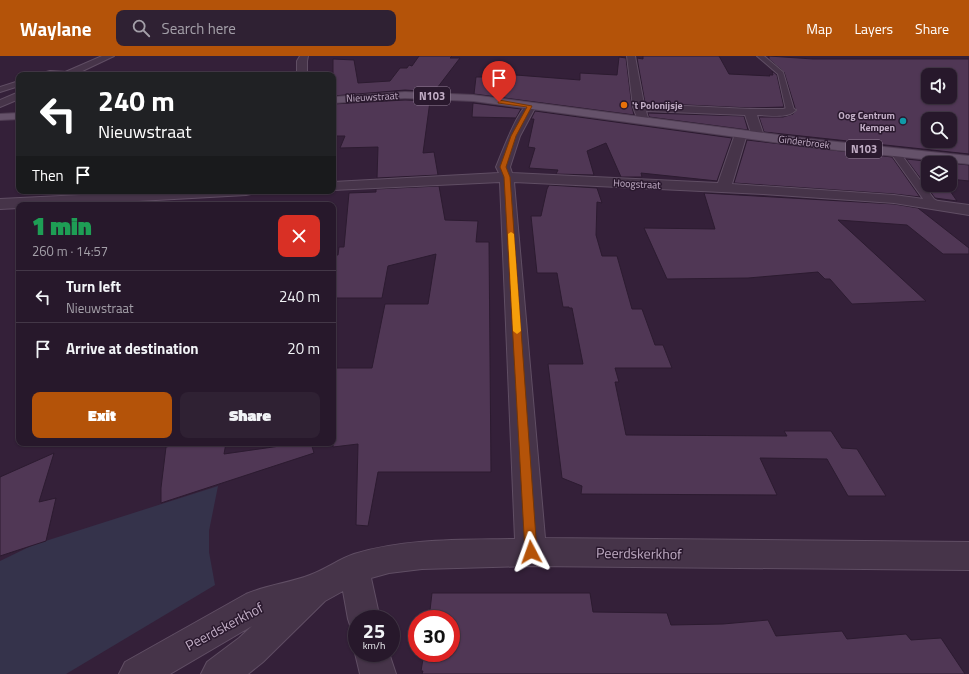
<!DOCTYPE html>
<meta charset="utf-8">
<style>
:root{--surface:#27182b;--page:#2f2133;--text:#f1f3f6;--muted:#a4a0a9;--line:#433747;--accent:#b45309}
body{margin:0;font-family:"Titillium Web",sans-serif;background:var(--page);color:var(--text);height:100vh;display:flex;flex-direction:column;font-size:15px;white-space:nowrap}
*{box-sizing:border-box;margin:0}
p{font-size:13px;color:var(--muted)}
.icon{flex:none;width:22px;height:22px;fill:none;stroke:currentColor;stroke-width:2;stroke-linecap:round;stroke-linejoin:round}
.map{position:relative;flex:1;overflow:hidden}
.sheet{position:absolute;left:16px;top:146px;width:320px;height:244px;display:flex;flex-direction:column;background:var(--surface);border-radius:8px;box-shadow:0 1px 3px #0004,0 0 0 1px var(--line)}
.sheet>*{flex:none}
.banner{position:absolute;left:16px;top:16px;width:320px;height:122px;border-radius:8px;box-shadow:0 1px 3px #0004,0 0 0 1px var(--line);background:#202124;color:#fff;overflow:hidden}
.fabs{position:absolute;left:921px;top:12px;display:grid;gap:8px}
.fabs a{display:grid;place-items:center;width:36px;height:36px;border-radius:8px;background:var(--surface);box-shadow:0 1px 3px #0004,0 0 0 1px var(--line);font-size:20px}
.speed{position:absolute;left:348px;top:554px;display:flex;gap:8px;font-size:20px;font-weight:700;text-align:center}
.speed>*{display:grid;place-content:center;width:52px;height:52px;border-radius:50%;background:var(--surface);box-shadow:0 1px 3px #0004,0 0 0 1px var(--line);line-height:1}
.speed small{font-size:10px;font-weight:400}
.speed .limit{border:6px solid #d22;background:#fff;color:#111}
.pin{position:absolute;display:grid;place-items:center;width:34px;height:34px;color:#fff;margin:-41px -17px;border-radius:50% 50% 50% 0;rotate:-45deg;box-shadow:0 0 4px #0007}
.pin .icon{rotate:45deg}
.me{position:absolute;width:44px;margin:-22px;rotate:356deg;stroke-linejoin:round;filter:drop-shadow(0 0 3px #0008)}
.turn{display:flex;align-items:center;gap:14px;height:84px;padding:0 16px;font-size:18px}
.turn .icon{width:52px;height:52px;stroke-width:2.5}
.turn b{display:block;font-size:28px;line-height:34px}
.then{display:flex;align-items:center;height:38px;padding:0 16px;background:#0003;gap:8px;font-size:15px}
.round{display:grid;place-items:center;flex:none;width:42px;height:42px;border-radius:8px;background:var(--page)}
.head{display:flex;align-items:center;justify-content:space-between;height:68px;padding:0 16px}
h1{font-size:24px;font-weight:800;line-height:30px;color:#1e9e55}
.cta{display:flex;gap:8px;margin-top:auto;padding:8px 16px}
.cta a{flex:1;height:46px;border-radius:8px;background:var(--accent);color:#fff;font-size:16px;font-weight:800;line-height:46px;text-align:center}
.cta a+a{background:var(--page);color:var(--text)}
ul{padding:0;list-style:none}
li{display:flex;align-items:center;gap:12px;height:52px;padding:0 16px;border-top:1px solid var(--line)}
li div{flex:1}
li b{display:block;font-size:15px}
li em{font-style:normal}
header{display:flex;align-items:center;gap:24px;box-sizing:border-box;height:56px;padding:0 20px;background:var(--accent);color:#fff}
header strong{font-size:19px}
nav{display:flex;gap:22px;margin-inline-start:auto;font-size:14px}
.search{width:280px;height:36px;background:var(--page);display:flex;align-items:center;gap:10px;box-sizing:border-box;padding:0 14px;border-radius:8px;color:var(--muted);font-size:15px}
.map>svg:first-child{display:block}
.green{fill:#35334b}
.building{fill:#503755;stroke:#2c1b30;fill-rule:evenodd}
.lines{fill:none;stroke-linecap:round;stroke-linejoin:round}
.service-casing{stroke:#604e64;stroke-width:2}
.minor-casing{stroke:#604e64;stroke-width:2}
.primary-casing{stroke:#4f3d53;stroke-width:2}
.service{fill:#463449;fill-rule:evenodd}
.minor{fill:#463449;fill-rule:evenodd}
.primary{fill:#65526a;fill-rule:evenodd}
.route{fill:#b45309;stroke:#753606}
.slow{fill:#f59e0b}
.food-dot{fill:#e8710a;stroke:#2a192e;stroke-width:1.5}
.culture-dot{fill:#0f9aa8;stroke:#2a192e;stroke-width:1.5}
.labels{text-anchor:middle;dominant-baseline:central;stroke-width:3;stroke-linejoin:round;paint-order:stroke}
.far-street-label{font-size:10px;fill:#c2aec6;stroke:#2a192e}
.far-poi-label{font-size:10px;font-weight:bold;fill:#c2aec6;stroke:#2a192e;text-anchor:start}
.shield{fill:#2a192e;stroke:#948198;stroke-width:1}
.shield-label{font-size:11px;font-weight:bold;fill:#c2aec6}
.near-street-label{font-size:14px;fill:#c2aec6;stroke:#2a192e}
</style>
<header>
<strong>Waylane</strong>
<div class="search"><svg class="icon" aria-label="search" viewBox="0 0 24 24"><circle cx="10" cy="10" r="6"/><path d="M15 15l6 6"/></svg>Search here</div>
<nav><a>Map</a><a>Layers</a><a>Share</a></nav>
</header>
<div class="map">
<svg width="969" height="618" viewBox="0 0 969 618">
<rect width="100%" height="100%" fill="#342039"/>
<polygon class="green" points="218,430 209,475 209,496 215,529 66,618 0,618 0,505 33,489"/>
<g class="building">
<polygon points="419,0 452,0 450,2 460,2 434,36 405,34 333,40 333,3 354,4 358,27 390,25 400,12 407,12 409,9 412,10"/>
<polygon points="643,0 719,0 729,18 770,20 769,19 773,19 772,15 777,19 784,51 750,52 645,47 637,2 643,3"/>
<path d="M 769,0 L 813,3 L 969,3 L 969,98 L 764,76 L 759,61 L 783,61 L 793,58 L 797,54 L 795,52 L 784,16 L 769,3 ZM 928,19 L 950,19 L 950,41 L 928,41 ZM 928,63 L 950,63 L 950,85 L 928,85 Z"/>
<polygon points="619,1 626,2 632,51 634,59 474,38 476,21 501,21 503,18 580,24 580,17 617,19"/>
<polygon points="405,44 430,45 423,97 434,96 438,119 377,122 378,91 340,92 345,80 333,80 333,48"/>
<polygon points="473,47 521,53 516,62 472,61"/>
<polygon points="535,55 732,82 717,125 641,117 642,121 621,121 606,87 587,95 594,119 556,118 558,114 529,112 535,92 528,91 534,63 531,63"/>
<polygon points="648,57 744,60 748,74 649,61"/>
<polygon points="747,84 892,101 920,141 894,138 734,127"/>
<polygon points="906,103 945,107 928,107 928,129 946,129 957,145 935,142"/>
<polygon points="950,107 969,109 969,125 950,123"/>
<polygon points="549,129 597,132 602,147 597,146 596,179 602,200 617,200 632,253 642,253 655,289 663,289 672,312 615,312 619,326 615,326 626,379 787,380 784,375 831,375 842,392 857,393 886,440 848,440 827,403 760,402 777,439 581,438 582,430 562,422 548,308 583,308 572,252 569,252 569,251 563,251 557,217 537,217 531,160 541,160 547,133"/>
<polygon points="439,130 445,164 478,165 476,186 489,186 491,416 378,416 368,470 356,469 358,388 333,391 333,312 372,312 385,248 428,248 436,198 388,210 382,242 333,242 333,199 338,199 339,191 344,191 349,137 376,136 376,133"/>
<polygon points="704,137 894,148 918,152 969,192 969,198 943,198 907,169 838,164 926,245 852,248 830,223 825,223 818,216 748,222 667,223 644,172 715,173"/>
<polygon points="185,387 226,387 224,398 301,387 311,387 314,397 161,447 161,432 166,391"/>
<polygon points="54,397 39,446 56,442 46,485 0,500 0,421"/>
<polygon points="432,537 590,537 593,556 667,557 671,569 723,568 768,564 776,580 842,575 847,583 906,578 911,584 941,582 965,618 422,618 423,615 421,615 424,597 451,597 451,563 429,563"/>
</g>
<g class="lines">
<g class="service-casing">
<g id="service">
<polygon points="757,0 764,0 783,16 794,54 793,56 787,56 786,54 778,18"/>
<polygon points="50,15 68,16 72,18 35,19"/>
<polygon points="19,25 19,30 0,36 0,31"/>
<polygon points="895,93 898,94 934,143 946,151 944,153 936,153 926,147 890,96"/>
</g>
</g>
<g class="minor-casing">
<g id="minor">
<polygon points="102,0 114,0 74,19 61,19 63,17"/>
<polygon points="300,0 308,0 307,5 307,19 297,19 297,5"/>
<path d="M 627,0 L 635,0 L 644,48 L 750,53 L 783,53 L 790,51 L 796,54 C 788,63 768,59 757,59 L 764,80 L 762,83 L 754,83 L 752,80 L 745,59 L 646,55 L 649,65 L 647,67 L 639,67 L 633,51 Z"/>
<polygon points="19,36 19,43 0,51 0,44"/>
<path d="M 530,47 L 536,50 L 520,80 L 510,111 L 512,117 L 718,127 L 735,78 L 737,75 L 745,75 L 747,78 L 732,128 L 894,139 L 969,149 L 969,159 L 894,147 L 763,138 L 514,126 L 545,482 L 969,486 L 969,514 L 531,510 L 422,513 L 389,517 L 371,522 L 380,563 L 357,563 L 357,576 L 352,575 L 348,563 L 343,535 L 325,545 L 263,606 L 248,618 L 201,618 L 207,606 L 239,582 L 252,570 L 170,618 L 119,618 L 125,606 L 246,538 C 267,529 289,527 310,519 C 326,513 339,503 354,498 C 406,482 462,484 515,483 L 500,126 L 333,134 L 333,126 L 499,117 L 496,111 C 501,99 519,50 530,47 Z"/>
<polygon points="162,135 253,135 251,138 246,139 66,149 19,149 19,152 0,153 0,143"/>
<polygon points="357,592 357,597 389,597 396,618 360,618 355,597"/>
</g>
</g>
<g class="primary-casing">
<g id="primary">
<polygon points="405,36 473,39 809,83 969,100 969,108 809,91 473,45 405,42 333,47 333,41"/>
<polygon points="19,57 19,63 0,64 0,58"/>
</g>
</g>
<use href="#service" class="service"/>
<use href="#minor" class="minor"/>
<use href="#primary" class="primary"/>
</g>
<polygon class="route" points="499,44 532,50 516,80 506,111 510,121 537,496 536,500 531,502 527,500 525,496 504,121 500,111 511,80 527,51 498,47"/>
<polygon class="slow" points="511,176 514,178 521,275 517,278 513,275 508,178"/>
<circle class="food-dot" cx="624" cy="49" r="4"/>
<circle class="culture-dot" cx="903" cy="65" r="4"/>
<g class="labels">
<g class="far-street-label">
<text transform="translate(372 41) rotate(-3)">Nieuwstraat</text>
<text transform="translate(804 86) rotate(7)">Ginderbroek</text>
<text transform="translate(637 128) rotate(3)">Hoogstraat</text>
</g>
<g class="far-poi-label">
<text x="632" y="49">'t Polonijsje</text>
<text x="895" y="59" text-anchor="end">Oog Centrum<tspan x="895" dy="12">Kempen</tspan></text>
</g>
<g class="shield">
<rect x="414" y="31" width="36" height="18" rx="3"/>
<rect x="846" y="84" width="36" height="18" rx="3"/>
</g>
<g class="shield-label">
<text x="432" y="40">N103</text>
<text x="864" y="93">N103</text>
</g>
<g class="near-street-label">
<text transform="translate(639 497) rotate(1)">Peerdskerkhof</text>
<text transform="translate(224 570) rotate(-28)">Peerdskerkhof</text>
</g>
</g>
</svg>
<div class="fabs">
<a><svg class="icon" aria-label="sound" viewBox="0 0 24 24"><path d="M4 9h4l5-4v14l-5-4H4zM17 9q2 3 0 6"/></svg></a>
<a><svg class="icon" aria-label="search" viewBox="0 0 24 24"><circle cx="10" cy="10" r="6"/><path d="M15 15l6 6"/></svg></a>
<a><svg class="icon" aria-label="layers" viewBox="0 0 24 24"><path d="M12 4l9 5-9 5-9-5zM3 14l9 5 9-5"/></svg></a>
</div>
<div class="speed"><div>25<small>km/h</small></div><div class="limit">30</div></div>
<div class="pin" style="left:499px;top:46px;background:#d93025"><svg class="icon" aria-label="arrive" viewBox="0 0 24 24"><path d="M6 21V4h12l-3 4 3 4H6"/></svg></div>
<svg class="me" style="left:531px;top:496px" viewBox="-20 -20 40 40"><path d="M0-17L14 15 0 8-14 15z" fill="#b45309" stroke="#fff" stroke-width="4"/></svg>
<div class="banner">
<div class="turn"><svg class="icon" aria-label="left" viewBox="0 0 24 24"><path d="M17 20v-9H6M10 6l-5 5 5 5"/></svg><div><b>240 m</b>Nieuwstraat</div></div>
<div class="then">Then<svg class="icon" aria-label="arrive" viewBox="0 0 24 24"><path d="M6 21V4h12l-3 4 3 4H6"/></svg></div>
</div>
<section class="sheet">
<div class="head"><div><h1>1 min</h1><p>260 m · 14:57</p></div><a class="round" style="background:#d93025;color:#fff"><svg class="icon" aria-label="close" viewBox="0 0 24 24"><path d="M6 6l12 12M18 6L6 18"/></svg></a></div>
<ul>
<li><svg class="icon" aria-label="left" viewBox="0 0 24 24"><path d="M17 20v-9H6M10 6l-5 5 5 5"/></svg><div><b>Turn left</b><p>Nieuwstraat</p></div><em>240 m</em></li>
<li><svg class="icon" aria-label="arrive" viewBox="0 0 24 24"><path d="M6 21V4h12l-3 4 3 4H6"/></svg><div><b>Arrive at destination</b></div><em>20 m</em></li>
</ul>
<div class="cta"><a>Exit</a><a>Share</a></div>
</section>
</div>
